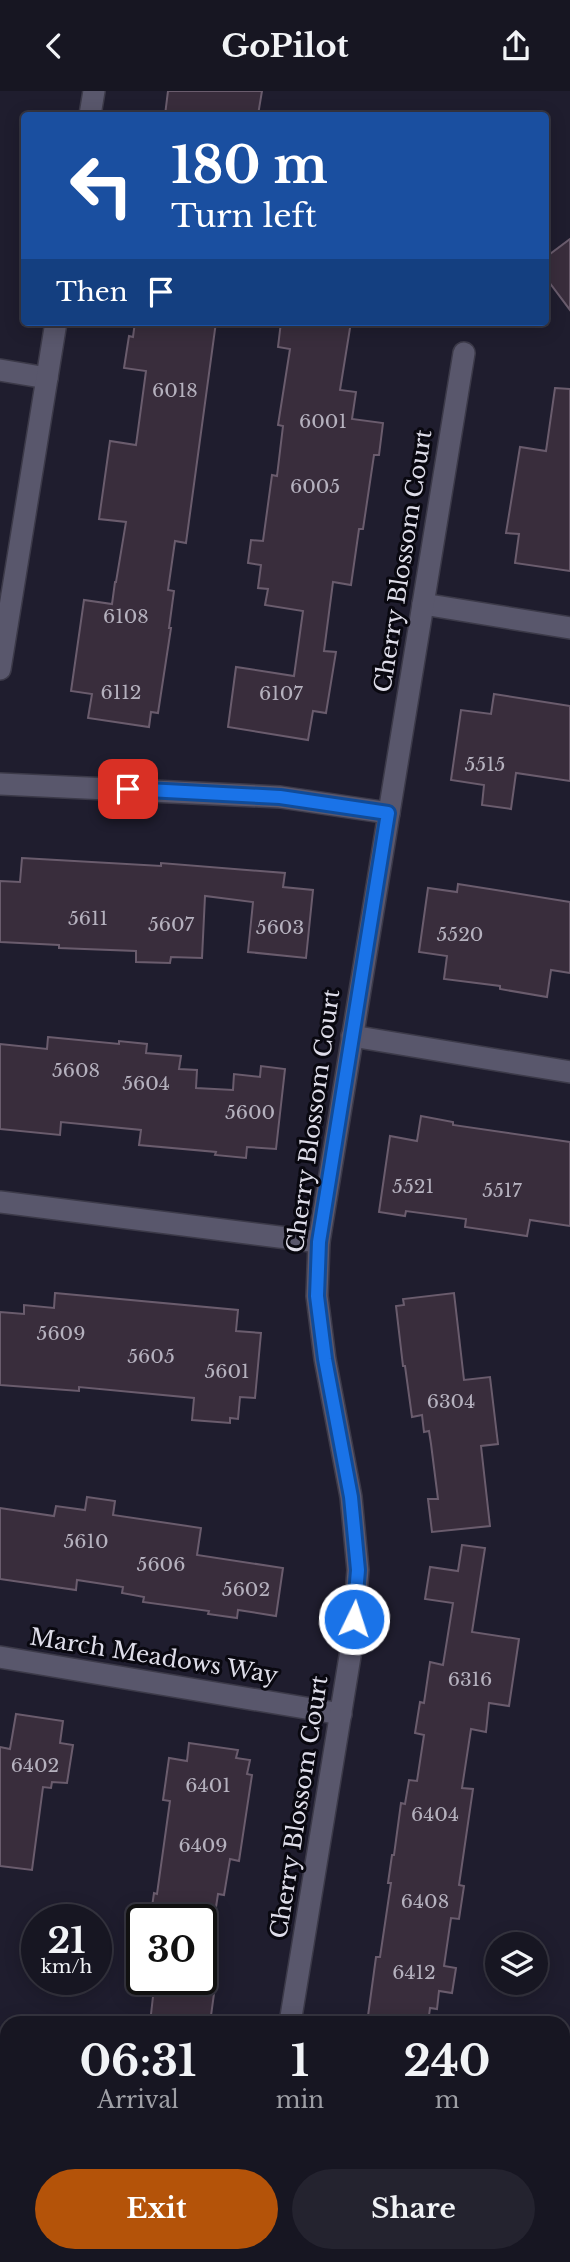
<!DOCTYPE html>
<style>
:root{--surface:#171622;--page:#24232f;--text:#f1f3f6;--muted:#9e9fa5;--line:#363540;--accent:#b45309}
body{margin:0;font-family:"Libre Baskerville",serif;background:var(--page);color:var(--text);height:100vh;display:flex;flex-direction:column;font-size:26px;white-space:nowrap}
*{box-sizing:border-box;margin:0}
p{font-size:23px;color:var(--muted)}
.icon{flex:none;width:38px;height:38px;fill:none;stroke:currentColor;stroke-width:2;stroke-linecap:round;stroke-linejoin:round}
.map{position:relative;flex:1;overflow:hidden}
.panel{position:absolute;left:0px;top:1925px;width:570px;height:247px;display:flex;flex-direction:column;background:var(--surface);border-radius:21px 21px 0 0;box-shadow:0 4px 18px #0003,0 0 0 2px var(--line)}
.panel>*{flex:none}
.banner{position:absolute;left:21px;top:21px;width:528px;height:214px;border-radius:7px;box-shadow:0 4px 18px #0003,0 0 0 2px var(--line);background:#1a4fa0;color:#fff;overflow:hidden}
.tools{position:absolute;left:485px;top:1841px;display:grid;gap:14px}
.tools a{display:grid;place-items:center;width:63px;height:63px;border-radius:50%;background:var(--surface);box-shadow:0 4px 18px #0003,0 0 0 2px var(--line);font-size:35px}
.speed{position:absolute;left:21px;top:1813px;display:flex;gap:14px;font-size:35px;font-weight:700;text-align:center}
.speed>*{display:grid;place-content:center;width:91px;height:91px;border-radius:50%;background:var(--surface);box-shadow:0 4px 18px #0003,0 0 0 2px var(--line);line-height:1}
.speed small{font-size:18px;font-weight:400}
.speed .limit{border:4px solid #111;border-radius:10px;background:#fff;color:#111}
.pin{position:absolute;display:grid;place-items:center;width:60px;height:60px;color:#fff;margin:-30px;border-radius:14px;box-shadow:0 4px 10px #0006}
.me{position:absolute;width:77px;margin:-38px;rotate:4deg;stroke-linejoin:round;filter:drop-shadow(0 0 5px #0008)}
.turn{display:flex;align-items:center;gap:24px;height:147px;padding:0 35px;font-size:32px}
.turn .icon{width:91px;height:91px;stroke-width:2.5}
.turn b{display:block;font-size:49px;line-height:60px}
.then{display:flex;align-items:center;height:66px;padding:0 35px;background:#0003;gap:14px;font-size:26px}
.eta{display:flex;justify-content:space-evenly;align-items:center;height:119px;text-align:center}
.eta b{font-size:42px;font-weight:700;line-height:49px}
.action{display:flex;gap:14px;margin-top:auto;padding:14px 35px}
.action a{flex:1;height:80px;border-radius:42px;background:var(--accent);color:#fff;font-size:28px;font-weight:700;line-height:80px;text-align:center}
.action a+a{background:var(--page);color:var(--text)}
header{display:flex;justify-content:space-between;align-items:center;height:91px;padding:0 35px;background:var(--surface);font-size:32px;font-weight:700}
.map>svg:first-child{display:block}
.building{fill:#392d3c;stroke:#6a5c6d;stroke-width:2}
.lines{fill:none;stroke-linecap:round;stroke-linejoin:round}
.minor-casing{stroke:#3c3a49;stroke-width:24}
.minor{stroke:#59576c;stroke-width:21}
.route-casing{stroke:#114b97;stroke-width:18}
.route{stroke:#1a73e8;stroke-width:12}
.labels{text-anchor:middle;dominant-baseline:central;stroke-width:6;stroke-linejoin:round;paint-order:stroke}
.number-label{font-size:19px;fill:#b5b1be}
.street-label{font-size:23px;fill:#dedde9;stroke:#090810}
</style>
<header><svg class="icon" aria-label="back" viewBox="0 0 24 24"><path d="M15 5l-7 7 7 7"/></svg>GoPilot<svg class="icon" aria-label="share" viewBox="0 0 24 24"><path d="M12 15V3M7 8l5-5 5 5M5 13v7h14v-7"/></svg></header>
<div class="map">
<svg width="570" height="2171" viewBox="0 0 570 2171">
<rect width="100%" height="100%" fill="#1f1d2e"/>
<g class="building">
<polygon points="168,0 262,0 258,24 165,24"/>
<polygon points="570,148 570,219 546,187 546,166"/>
<polygon points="135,231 216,231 186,452 175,450 168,499 174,500 169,537 171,537 158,622 151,621 149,636 88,627 92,603 71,600 84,509 112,513 115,491 116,491 126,431 99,428 110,350 136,354 146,280 124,277 129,245 133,246"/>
<polygon points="281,231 351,231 340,299 356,301 352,328 383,332 379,364 374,364 363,438 359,438 351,494 333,491 324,560 336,561 326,622 313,620 308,649 228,636 236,576 294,585 303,520 265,514 268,498 258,497 261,474 248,472 251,449 263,450 272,384 277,385 283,335 278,334 290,258 278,256"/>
<polygon points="555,297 570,298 570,480 515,472 519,443 506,442 520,356 546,360"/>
<polygon points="494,603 570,615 570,690 516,682 511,718 482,714 484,694 451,689 461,619 491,623"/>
<polygon points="22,767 161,775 161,772 285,782 283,796 313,799 306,867 248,861 253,811 205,805 202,867 171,866 170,872 136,871 136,860 59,857 59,854 0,851 0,790 20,791"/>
<polygon points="458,793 570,811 570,882 551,879 547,906 500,898 500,895 444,888 447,865 419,861 428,797 457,801"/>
<polygon points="48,946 119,953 119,950 147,953 146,962 181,965 179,978 197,979 196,997 233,999 234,983 260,986 261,975 285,978 276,1058 247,1056 246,1067 215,1064 216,1061 139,1054 141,1039 61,1031 60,1044 0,1038 0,953 47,958"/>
<polygon points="421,1025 453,1031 453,1034 570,1051 570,1135 530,1129 527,1145 465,1136 466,1128 406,1120 405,1125 379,1121 390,1045 417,1050"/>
<polygon points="55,1202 238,1219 236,1240 261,1242 255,1307 240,1306 238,1328 230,1327 230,1332 192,1329 194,1307 79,1296 79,1300 0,1294 0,1221 24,1223 24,1214 54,1217"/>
<polygon points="454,1202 464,1289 490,1286 498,1353 481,1355 490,1435 432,1441 428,1408 438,1408 431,1353 429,1340 424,1341 422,1324 412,1326 405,1275 403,1275 396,1215 404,1214 403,1208"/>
<polygon points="87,1406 115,1410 113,1424 201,1437 197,1464 283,1477 276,1525 238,1519 237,1527 208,1523 209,1520 143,1511 144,1506 122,1502 123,1496 77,1489 76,1499 0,1488 0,1417 54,1425 56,1415 85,1419"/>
<polygon points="462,1454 485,1457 472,1541 519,1548 509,1615 489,1612 486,1641 471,1638 462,1697 473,1698 459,1794 464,1795 459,1828 451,1827 444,1875 456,1877 452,1902 439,1900 437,1918 430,1917 428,1932 367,1932 376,1866 380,1866 391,1792 388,1792 392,1764 394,1764 401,1712 405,1713 409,1689 417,1690 424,1644 415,1642 420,1611 424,1612 430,1571 443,1574 453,1512 425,1508 430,1476 458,1480"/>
<polygon points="16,1623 63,1630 60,1652 73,1654 67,1692 52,1691 51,1697 43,1696 32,1779 0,1775 0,1656 10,1658"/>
<polygon points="189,1652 238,1659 236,1667 250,1669 247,1683 252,1684 239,1770 230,1768 224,1804 218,1803 214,1829 150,1829 154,1802 157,1803 170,1710 163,1709 169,1667 187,1670"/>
<polygon points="155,1888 216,1888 210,1932 150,1932"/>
</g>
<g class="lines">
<g class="minor-casing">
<g id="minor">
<polyline points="90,24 94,0"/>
<polyline points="0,279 47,287"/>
<polyline points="423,513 570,537"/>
<polyline points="0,578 56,231"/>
<polyline points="0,693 280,706 389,722"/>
<polyline points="352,945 570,981"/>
<polyline points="0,1111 319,1151"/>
<polyline points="0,1566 341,1623"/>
<polyline points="290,1932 352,1553 358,1479 351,1406 325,1268 317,1205 319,1151 464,262"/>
<polyline points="0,2135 7,2136"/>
<polyline points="185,2165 223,2171"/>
<polyline points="251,2171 252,2165"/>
</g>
</g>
<use href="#minor" class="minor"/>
</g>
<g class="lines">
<g class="route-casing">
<polyline id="route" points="128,698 280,706 388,722 319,1151 317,1205 325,1268 351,1406 358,1479 354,1528"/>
</g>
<use href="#route" class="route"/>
</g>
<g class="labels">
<g class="number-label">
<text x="175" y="299">6018</text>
<text x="323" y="330">6001</text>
<text x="315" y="395">6005</text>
<text x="126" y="525">6108</text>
<text x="121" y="601">6112</text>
<text x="281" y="602">6107</text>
<text x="485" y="673">5515</text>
<text x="88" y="827">5611</text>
<text x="171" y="833">5607</text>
<text x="280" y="836">5603</text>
<text x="460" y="843">5520</text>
<text x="76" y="979">5608</text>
<text x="146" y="992">5604</text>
<text x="250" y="1021">5600</text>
<text x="413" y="1095">5521</text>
<text x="502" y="1099">5517</text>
<text x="61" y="1242">5609</text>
<text x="151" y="1265">5605</text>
<text x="227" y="1280">5601</text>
<text x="451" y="1310">6304</text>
<text x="86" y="1450">5610</text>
<text x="161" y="1473">5606</text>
<text x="246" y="1498">5602</text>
<text x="470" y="1588">6316</text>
<text x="35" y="1674">6402</text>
<text x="208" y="1694">6401</text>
<text x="435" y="1723">6404</text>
<text x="203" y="1754">6409</text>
<text x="425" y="1810">6408</text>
<text x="414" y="1881">6412</text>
</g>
<g class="street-label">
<text transform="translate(403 470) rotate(-81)">Cherry Blossom Court</text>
<text transform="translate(313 1030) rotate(-82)">Cherry Blossom Court</text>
<text transform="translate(154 1565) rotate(9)">March Meadows Way</text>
<text transform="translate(299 1716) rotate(-81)">Cherry Blossom Court</text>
</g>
</g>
</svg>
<div class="tools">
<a><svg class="icon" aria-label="layers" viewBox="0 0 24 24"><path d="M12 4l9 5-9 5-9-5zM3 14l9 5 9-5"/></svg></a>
</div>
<div class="speed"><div>21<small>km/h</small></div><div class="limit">30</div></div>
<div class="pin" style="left:128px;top:698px;background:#d93025"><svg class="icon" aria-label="arrive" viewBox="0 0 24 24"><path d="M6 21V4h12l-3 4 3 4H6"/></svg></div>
<svg class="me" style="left:354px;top:1528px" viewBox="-20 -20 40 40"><circle r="17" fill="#1a73e8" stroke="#fff" stroke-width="3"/><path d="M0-11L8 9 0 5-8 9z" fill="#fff"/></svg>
<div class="banner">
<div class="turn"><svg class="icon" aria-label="left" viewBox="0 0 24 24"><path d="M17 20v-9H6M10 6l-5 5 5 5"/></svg><div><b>180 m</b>Turn left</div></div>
<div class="then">Then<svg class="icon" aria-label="arrive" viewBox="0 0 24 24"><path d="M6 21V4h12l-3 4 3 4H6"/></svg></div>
</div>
<section class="panel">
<div class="eta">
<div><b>06:31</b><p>Arrival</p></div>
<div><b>1</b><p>min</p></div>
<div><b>240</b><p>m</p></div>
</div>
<div class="action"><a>Exit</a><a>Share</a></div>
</section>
</div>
